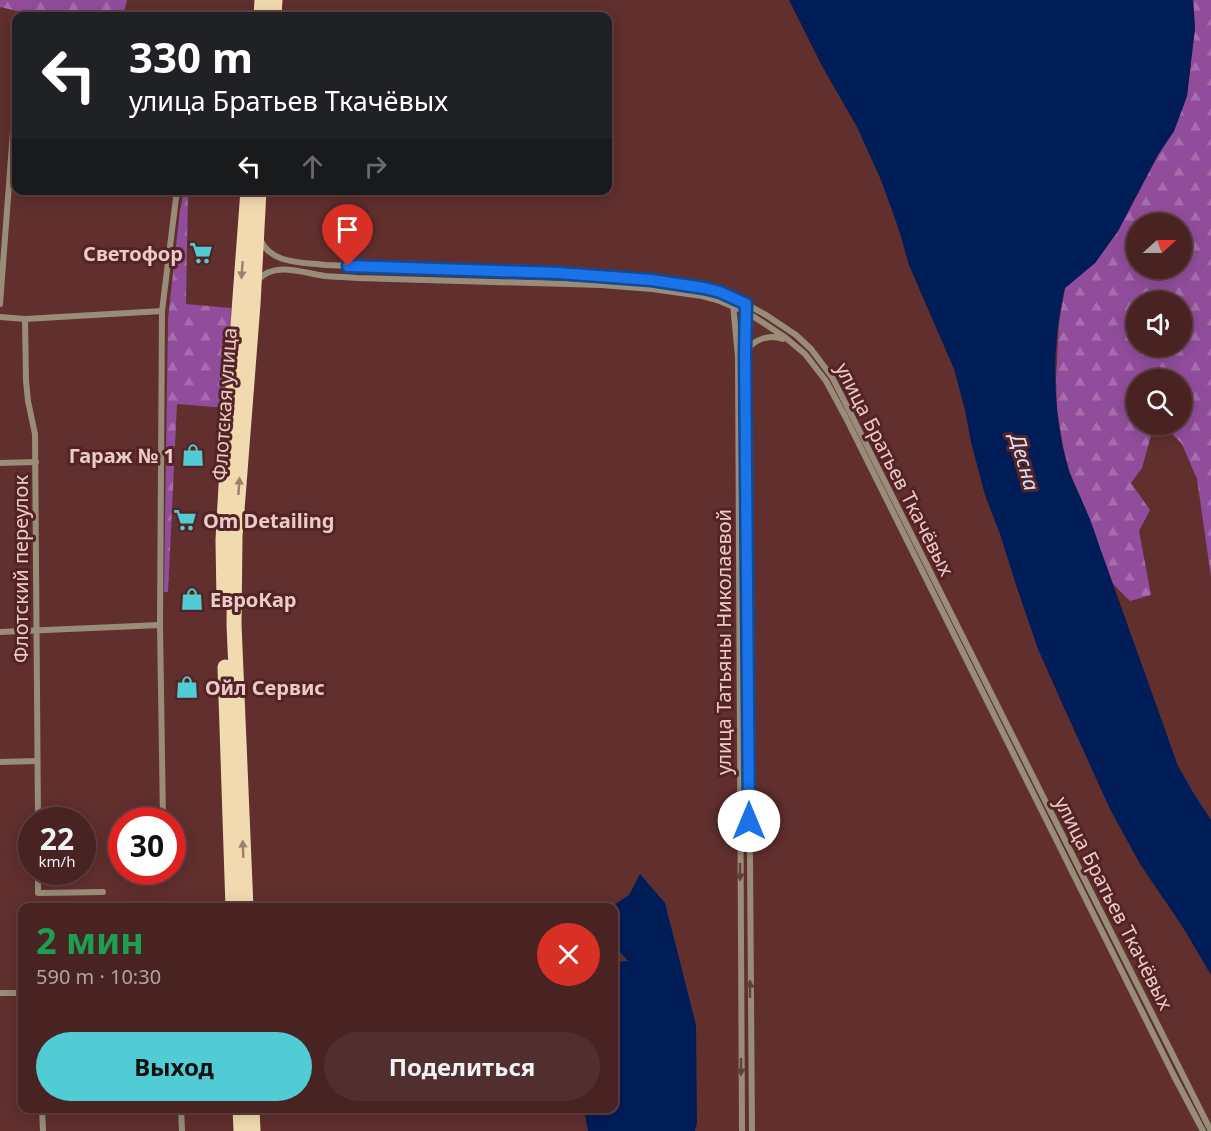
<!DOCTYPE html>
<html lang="ru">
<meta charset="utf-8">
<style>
:root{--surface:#482322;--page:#522f2f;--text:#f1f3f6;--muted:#b1a4a5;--line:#604040;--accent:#51ccd4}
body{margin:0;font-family:"Noto Sans",sans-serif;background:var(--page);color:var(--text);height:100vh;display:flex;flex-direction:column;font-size:22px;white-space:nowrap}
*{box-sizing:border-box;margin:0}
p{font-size:20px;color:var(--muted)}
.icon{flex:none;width:33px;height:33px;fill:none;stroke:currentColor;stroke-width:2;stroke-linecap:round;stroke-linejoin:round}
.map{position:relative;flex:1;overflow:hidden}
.sheet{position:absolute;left:18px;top:903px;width:600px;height:210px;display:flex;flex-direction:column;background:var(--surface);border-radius:12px;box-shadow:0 3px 15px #0003,0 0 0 2px var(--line)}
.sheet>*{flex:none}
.guide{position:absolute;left:12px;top:12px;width:600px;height:183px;border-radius:12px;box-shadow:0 3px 15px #0003,0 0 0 2px var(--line);background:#202124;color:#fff;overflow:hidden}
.needle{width:39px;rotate:69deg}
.controls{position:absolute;left:1126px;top:213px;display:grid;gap:12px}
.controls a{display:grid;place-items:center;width:66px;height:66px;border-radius:50%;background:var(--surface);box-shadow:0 3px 15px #0003,0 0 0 2px var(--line);font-size:30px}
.speed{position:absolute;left:18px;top:807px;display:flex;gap:12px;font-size:30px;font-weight:700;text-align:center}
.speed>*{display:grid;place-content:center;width:78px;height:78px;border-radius:50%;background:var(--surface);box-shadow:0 3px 15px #0003,0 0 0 2px var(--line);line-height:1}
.speed small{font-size:15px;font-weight:400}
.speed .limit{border:9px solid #d22;background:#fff;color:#111}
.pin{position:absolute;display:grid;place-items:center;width:51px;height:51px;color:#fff;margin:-62px -26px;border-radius:50% 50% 50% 0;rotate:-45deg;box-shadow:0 0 6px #0007}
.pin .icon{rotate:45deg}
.me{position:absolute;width:66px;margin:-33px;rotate:0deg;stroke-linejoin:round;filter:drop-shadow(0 0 4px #0008)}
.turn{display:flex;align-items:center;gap:21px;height:126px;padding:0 18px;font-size:27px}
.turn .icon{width:78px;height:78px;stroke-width:2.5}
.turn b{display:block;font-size:42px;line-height:51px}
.lanes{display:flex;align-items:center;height:57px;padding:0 18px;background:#0003;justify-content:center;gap:30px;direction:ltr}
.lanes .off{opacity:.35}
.round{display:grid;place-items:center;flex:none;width:63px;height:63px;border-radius:32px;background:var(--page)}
.head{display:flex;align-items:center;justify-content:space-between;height:102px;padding:0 18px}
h1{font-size:36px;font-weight:700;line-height:45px;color:#1e9e55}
.button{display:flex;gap:12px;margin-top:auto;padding:12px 18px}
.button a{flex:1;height:69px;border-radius:36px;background:var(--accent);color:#111;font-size:24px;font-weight:700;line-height:69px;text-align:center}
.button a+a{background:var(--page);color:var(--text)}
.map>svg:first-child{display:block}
.forest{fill:url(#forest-firs);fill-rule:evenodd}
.water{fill:#011d58}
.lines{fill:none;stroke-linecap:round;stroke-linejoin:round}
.minor{stroke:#998d79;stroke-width:6}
.primary{stroke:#f1dab0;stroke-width:15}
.oneway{fill:#a27f6a}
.oneway2{fill:#653e39}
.route-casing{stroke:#114b97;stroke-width:15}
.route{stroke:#1a73e8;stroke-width:10}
.labels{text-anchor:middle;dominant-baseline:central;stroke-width:6;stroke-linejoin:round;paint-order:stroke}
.poi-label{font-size:20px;font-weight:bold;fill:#eacbc9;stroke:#542424;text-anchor:start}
.street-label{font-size:20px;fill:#eacbc9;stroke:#542424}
.water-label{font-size:21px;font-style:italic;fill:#d6e3fa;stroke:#542424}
</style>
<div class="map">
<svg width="1211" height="1131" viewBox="0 0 1211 1131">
<defs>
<pattern id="forest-firs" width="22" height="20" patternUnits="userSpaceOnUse" patternTransform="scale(1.5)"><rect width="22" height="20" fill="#914d9c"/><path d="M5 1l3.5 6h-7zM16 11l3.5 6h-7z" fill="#a66dad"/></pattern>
</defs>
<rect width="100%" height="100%" fill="#602f2e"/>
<g class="forest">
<polygon points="0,0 127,0 123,16 38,16 0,7"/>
<path d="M 1193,0 L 1211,0 L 1211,577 L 1197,479 L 1182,444 L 1163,425 L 1182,424 L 1182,380 L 1137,380 L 1137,424 L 1154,425 L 1142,468 L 1131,483 L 1150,510 L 1139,531 L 1151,595 L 1130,601 L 1112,583 L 1086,510 L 1070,473 L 1063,446 L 1057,410 L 1056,379 L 1059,323 L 1065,288 L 1095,263 L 1118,231 L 1158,155 L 1174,131 L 1187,96 L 1195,28 ZM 1137,224 L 1182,224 L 1182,268 L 1137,268 ZM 1137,302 L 1182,302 L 1182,346 L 1137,346 Z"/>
<polygon points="184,191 220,191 188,194 186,304 231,308 227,408 177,404 168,592 164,592 168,319 180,210"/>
</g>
<g class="water">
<path d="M 789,0 L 1193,0 L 1195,28 L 1187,96 L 1174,131 L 1158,155 L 1118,231 L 1095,263 L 1065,288 C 1051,345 1052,415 1069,471 C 1074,485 1081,497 1086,510 C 1091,521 1095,533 1099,545 L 1178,766 L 1194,794 L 1211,820 L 1211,975 L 1184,929 L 1140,864 L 1110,809 L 1061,701 L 1038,649 L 1017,588 L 1000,534 L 985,495 L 971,442 L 965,410 L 954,369 L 909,265 L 899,230 L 881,180 L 857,127 L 822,66 Z"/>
<polygon points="640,874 665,903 696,1025 697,1123 695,1131 588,1131 584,1109 614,1108 614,962 628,961 614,945 614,908 611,907 629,895"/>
</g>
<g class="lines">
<g class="minor">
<path d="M 260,239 C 271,265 303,262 326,265 L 601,276 L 651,280 L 704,288 L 719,292 L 746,304 L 766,315 L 796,335 L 811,349 L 832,377 L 852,416 L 1211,1131"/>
<path d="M 258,280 C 275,261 303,273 325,276 C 335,277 347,277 357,278 L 601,285 L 652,289 L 702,296 L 717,300 L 746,312 L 762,322 L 786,338 L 805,354 L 826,381 L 846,418 L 1174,1076 L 1203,1131"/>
<polyline points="0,304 15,105 16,98"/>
<polyline points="733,304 738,357 742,1131"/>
<polyline points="746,310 752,1131"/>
<polyline points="0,317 25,319 162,311"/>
<polyline points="25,319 26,381 28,401 35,434 38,820"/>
<path d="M 745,352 C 754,339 769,334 783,339"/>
<polyline points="0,463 36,462"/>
<polyline points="0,632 160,625"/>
<polyline points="0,762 37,761"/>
<polyline points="163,820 160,625 162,311 177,190"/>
<polyline points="38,872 38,893 103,892"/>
<polyline points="0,993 22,993"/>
<polyline points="42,1108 43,1131"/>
<polyline points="181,1108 182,1131"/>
</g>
<g class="primary">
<polyline points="261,16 262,0"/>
<polyline points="274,16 275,0"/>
<polyline points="224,601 223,540 226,486 248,190"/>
<polyline points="225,667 233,908"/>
<polyline points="246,908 234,624 235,536 253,304 259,190"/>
<polyline points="240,1108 241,1131"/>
<polyline points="252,1108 253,1131"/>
</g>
</g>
<defs><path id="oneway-solid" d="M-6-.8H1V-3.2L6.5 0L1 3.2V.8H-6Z" transform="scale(1.5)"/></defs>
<g class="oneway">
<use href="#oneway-solid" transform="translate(242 270) rotate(94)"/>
<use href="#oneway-solid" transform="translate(239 486) rotate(-86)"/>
<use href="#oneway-solid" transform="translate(243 849) rotate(-92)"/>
</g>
<g class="oneway2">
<use href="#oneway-solid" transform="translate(740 872) rotate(90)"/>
<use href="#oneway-solid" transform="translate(750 989) rotate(-90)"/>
<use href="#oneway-solid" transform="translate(741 1067) rotate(90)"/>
</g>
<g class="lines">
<g class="route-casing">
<polyline id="route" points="348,266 558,273 651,280 704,288 720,292 746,304 745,352 749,821"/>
</g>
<use href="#route" class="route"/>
</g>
<defs>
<g id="supermarket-bare" transform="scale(1.8)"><path d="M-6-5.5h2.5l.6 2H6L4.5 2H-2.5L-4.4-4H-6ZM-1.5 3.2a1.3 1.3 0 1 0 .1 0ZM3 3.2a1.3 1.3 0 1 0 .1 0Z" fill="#51ccd4" stroke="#542424" stroke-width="2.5" paint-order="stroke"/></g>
<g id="shop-bare" transform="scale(1.8)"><path d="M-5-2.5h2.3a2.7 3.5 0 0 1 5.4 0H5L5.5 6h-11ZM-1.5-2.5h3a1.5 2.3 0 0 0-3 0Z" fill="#51ccd4" stroke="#542424" stroke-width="2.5" paint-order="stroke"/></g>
</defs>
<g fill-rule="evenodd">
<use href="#supermarket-bare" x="201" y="253"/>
<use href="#shop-bare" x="193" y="455"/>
<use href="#supermarket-bare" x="185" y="520"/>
<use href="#shop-bare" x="192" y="599"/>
<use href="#shop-bare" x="187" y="687"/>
</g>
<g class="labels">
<g class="poi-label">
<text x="183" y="253" text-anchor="end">Светофор</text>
<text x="175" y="455" text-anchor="end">Гараж № 1</text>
<text x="203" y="520">Om Detailing</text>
<text x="210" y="599">ЕвроКар</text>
<text x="205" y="687">Ойл Сервис</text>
</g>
<g class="street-label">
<text transform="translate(224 404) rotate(-86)">Флотская улица</text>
<text transform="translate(895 469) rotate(63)">улица Братьев Ткачёвых</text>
<text transform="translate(20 569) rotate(-90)">Флотский переулок</text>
<text transform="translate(723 642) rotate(-90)">улица Татьяны Николаевой</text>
<text transform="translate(1114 903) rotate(63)">улица Братьев Ткачёвых</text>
</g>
<g class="water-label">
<text transform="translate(1025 462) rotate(74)">Десна</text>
</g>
</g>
</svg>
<div class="controls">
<a><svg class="needle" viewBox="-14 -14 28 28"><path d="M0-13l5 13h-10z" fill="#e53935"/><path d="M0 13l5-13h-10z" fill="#b1a4a5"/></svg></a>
<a><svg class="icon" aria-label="sound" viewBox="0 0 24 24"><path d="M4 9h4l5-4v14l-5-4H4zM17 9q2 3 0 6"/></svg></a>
<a><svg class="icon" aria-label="search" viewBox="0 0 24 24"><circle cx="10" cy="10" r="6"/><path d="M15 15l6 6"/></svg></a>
</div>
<div class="speed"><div>22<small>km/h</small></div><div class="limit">30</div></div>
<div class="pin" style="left:348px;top:266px;background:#d93025"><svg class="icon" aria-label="arrive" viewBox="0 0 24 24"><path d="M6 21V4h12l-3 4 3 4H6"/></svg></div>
<svg class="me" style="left:749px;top:821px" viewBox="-20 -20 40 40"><circle r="19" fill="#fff"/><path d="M0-13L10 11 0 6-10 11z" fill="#1a73e8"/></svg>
<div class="guide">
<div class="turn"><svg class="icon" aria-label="left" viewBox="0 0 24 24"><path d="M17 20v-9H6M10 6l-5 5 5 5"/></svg><div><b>330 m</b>улица Братьев Ткачёвых</div></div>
<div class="lanes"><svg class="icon" aria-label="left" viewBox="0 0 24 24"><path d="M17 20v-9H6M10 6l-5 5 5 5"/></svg><svg class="icon off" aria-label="ahead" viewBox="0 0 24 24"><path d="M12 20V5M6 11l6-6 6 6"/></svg><svg class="icon off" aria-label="right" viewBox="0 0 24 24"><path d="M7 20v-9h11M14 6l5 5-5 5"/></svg></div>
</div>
<section class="sheet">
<div class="head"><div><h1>2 мин</h1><p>590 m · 10:30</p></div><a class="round" style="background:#d93025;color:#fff"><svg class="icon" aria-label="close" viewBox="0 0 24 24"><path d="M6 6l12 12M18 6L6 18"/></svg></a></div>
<div class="button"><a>Выход</a><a>Поделиться</a></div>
</section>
</div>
